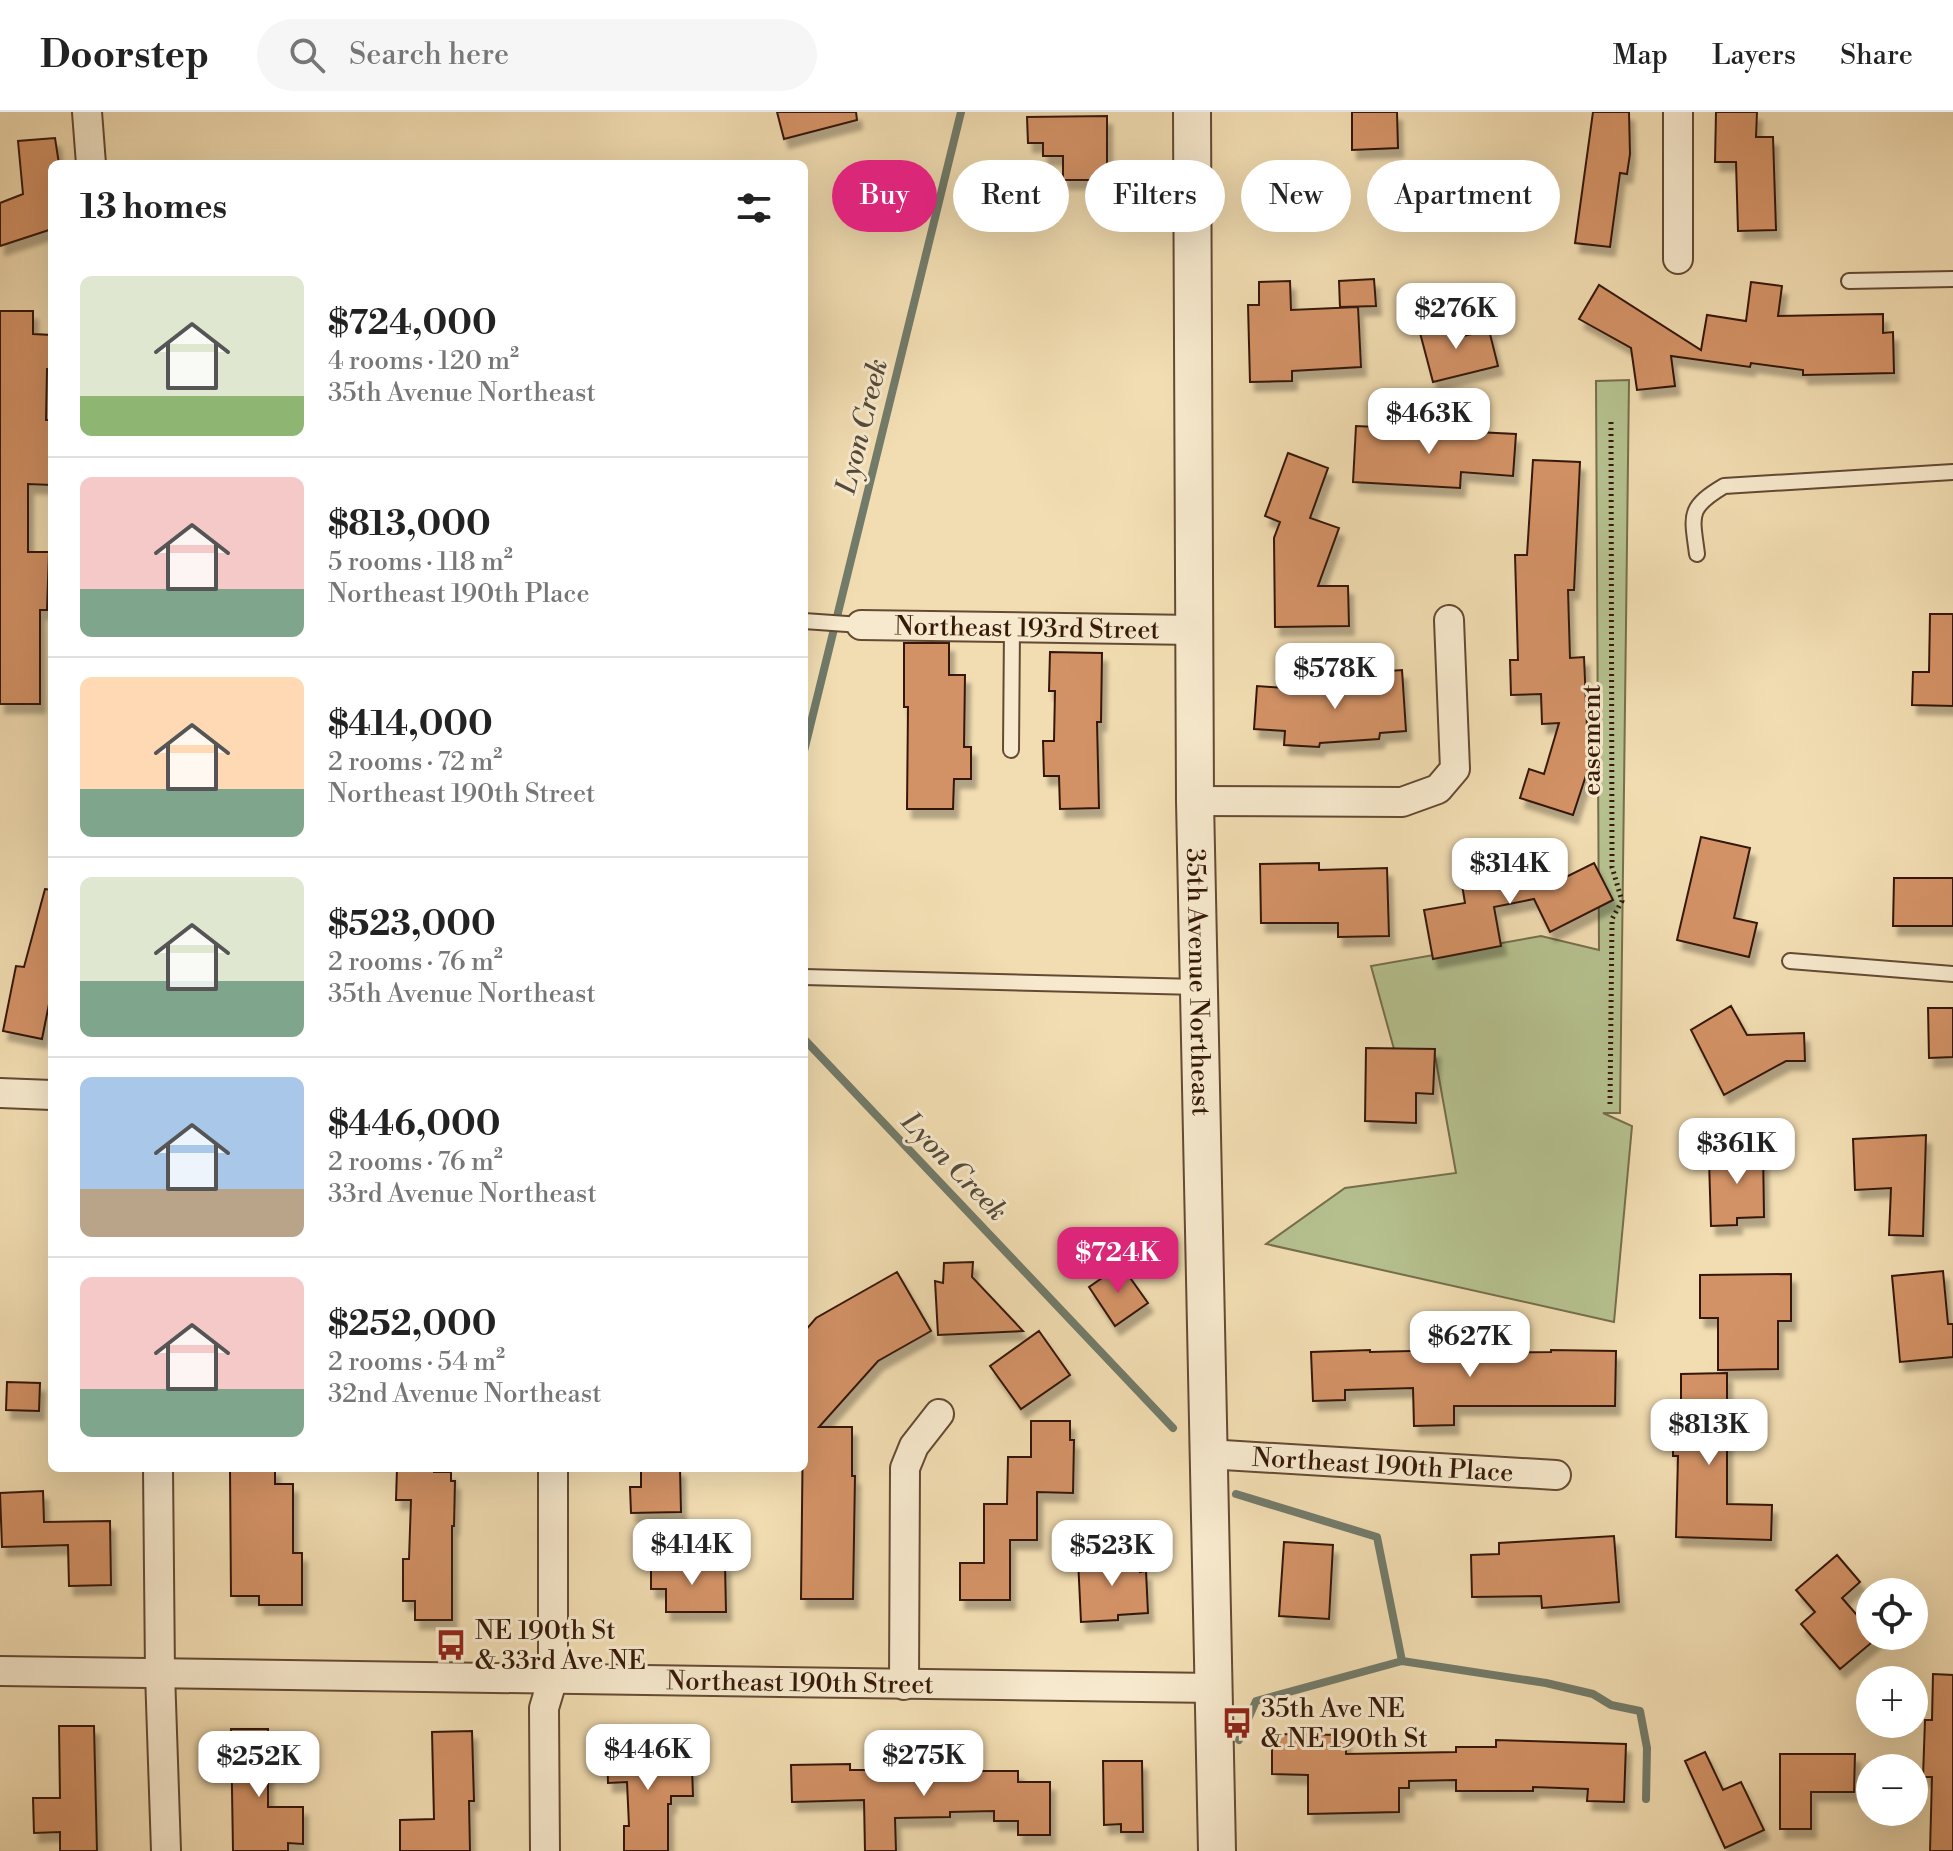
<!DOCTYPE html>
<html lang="en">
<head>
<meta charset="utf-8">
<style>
  :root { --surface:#fff; --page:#f6f6f6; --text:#222; --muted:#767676; --line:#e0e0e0; --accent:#db2777 }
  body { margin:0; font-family:"Libre Bodoni",serif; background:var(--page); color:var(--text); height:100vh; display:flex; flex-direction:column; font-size:30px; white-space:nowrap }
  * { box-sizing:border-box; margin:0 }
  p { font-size:26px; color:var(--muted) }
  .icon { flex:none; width:44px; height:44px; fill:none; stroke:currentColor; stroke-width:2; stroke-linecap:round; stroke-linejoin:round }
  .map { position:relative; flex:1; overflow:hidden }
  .drawer { position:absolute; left:48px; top:48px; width:760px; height:1312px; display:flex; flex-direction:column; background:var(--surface); border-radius:12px; box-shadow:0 8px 32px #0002 }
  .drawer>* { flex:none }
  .hud { position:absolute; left:832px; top:48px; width:760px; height:72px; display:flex; gap:16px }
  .buttons { position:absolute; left:1856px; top:1466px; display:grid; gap:16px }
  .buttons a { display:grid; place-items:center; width:72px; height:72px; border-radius:50%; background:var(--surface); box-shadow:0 8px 32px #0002; font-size:40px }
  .price { position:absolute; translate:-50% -68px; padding:0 18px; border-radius:16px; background:#fff; color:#222; font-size:26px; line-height:52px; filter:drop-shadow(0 2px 4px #0008) }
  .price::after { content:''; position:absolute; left:50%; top:48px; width:24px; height:18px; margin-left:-12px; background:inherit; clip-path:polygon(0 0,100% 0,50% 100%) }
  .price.on { background:var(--accent); color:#fff }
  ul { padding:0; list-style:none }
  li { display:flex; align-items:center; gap:24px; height:200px; padding:0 32px }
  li+li { border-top:2px solid var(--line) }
  li span { display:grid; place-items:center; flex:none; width:224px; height:160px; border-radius:12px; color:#555 }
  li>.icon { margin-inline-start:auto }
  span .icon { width:96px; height:96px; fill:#fffc; stroke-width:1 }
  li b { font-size:34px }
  h2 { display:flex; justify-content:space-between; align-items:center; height:96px; padding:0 32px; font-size:34px }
  .chip { padding:0 28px; border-radius:36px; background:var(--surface); box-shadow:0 8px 32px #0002; font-size:28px; line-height:72px }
  .chip.on { background:var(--accent); color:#fff }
  header { display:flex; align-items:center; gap:48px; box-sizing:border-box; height:112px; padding:0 40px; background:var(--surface); border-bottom:2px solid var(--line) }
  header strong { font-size:38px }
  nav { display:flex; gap:44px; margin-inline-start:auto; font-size:28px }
  .search { width:560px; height:72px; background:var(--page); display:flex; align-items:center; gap:20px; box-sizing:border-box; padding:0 28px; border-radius:44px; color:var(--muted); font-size:30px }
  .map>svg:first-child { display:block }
</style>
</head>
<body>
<header>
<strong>Doorstep</strong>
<div class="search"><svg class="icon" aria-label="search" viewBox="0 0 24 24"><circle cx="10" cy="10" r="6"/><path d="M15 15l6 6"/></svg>Search here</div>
<nav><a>Map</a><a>Layers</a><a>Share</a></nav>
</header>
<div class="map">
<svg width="1953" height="1739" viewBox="0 0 1953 1739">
  <defs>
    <filter id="shadow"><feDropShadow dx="5" dy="9" stdDeviation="2" flood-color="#0004"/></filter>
  </defs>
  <rect width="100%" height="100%" fill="#f2ddb2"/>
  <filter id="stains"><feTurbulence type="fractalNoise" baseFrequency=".0025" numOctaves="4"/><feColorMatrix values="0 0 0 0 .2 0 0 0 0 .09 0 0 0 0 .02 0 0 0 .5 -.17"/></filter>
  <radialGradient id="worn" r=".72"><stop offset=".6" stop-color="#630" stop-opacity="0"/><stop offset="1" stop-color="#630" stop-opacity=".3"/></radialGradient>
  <path fill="#b6c290" stroke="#766e4c" stroke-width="2" d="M1629 268 1620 1001H1603L1632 1014 1614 1210 1266 1132 1345 1076 1456 1061 1434 938 1394 937 1371 854 1541 824 1599 838 1596 269Z"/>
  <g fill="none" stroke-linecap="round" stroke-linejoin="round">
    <path stroke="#727b6a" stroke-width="8" d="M804 639 961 0
      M804 927 1173 1316
      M1236 1382 1377 1425 1402 1549 1256 1589 1239 1628
      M1402 1549 1546 1571 1593 1582 1611 1593 1640 1599 1647 1636 1646 1687"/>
  </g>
  <path fill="#d39266" stroke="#351909" stroke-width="2" filter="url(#shadow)" d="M777 0H856L857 8 784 27Z
    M1352 0H1397L1398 36 1352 38Z
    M1593 0H1629L1630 42 1627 62 1620 61 1610 135 1575 131Z
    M1716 0H1757L1756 25H1773L1776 118 1738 119 1736 50H1715Z
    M1107 4V68H1063V44H1043V31H1028L1027 5Z
    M55 26 59 52H52V117L0 134V91L23 82 18 29Z
    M1374 167 1376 194 1340 195 1339 169Z
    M1290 169 1291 198 1358 195 1361 255 1292 259V269L1250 270 1248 193H1259V170Z
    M1751 170 1782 174 1778 204 1883 202V221L1893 220 1894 261 1803 263V258L1751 251 1750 255 1671 244 1675 274 1637 278 1631 236 1579 207 1599 173 1701 238 1707 203 1746 209Z
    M0 199H33V222L52 223V257H47L46 308H52V373L28 372V440H49L47 498H40V592H0Z
    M1455 208 1459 225 1489 218 1498 254 1433 270 1419 217Z
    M1356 314 1516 322 1513 364 1461 360 1460 376 1353 370Z
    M1288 341 1328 356 1310 406 1339 416 1318 474H1348L1349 514 1275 515 1274 426 1280 410 1265 404Z
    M1533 348 1580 350 1574 478H1568L1570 546 1584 545 1588 637 1594 639 1573 703 1520 686 1529 657 1544 662 1559 611 1542 612 1541 582 1511 583 1510 548H1518L1515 443H1527Z
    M1930 502H1953V594L1912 593 1913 560H1929Z
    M904 531H949V563H965L964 635H971V667H954L953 697H907L908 595H904Z
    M1050 540 1102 541 1101 610H1097L1099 696 1060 697 1059 664H1044L1043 629H1054L1055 579H1049Z
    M1402 558 1406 619 1380 621 1379 627 1320 631 1319 635 1284 633 1285 619 1254 617 1257 574 1348 581 1347 562Z
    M1701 725 1750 736 1734 806 1757 811 1749 845 1677 828Z
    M1319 751V758L1387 756 1389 824 1338 825V811H1261L1260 752Z
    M1594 751 1613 788 1550 820 1534 787 1494 795 1501 834 1433 847 1424 798 1465 791 1460 760 1496 753 1501 776 1547 753 1556 770Z
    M1894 766H1953V814H1893Z
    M45 777 52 778V877L42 927 3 919 16 854 24 855Z
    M1731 894 1747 923 1804 921 1805 949H1786L1724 983 1691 918Z
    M1928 896H1953V945L1929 946Z
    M1366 936 1435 937 1433 982 1416 981V1011L1365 1009Z
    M1926 1023 1923 1124 1889 1123 1891 1076 1855 1078 1853 1027Z
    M1763 1036 1764 1105 1737 1106V1113L1711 1114 1709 1048H1724V1037Z
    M973 1150 972 1165 1023 1219 938 1223 935 1169 943 1171 944 1151Z
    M1121 1153 1148 1191 1115 1214 1089 1175Z
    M1943 1159 1948 1212H1953V1245L1900 1250 1892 1164Z
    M897 1160 931 1219 878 1249 819 1315H852V1364H855L853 1487H801L804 1220 816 1206Z
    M1791 1162V1209H1778V1257L1718 1258V1206H1700V1163Z
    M1039 1219 1070 1263 1021 1297 990 1254Z
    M1370 1238V1240L1452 1238V1241L1551 1240V1238L1616 1239 1615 1294H1454V1313L1414 1314 1413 1276 1345 1278V1288L1313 1289 1311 1240Z
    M1727 1261V1392L1772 1393 1771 1428 1676 1425 1678 1344H1673V1295H1681V1262Z
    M7 1270 40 1271 39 1299 6 1298Z
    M1031 1309H1070V1328H1074L1073 1381 1037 1380V1428H1010V1488H960V1451H984V1392H1007L1008 1345H1031Z
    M230 1356H275V1372H293V1441H302V1493H259V1484H231Z
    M397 1356H434V1360H451V1369H455L454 1414H452V1508H415V1489H403V1447H409L411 1388H396Z
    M641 1356H680L681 1400 631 1401 630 1375H641Z
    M43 1379 44 1410 110 1409 111 1473 69 1474 68 1433 2 1435 0 1381Z
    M1614 1424 1619 1490 1542 1496 1541 1484 1472 1485 1471 1443 1499 1442V1431Z
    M1284 1430 1333 1433 1329 1507 1279 1504Z
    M1837 1443 1860 1470 1842 1486 1870 1518V1524L1877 1526 1840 1557 1801 1512 1815 1500 1796 1478Z
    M1140 1445V1460L1146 1459 1148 1501 1118 1503V1508L1081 1510 1078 1447Z
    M725 1452 726 1500H666V1477H651V1454Z
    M1933 1562 1953 1563V1739H1930L1932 1665H1923L1925 1608H1932Z
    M59 1614H94L97 1739H60V1720L34 1721 33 1686H60Z
    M231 1617H268V1695H303V1732L288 1731V1739H233Z
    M472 1619 474 1689H469L470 1739H400V1708L434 1707 432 1620Z
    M1272 1622 1346 1623V1642L1456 1640V1635H1496V1628L1626 1632 1624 1690 1587 1689 1588 1677 1533 1675V1679H1456V1668L1409 1669V1676H1399V1700L1308 1702V1663L1272 1662Z
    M669 1633 670 1656 692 1655 693 1684H671V1692H668V1739H624V1714H629L627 1670 608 1671 607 1634Z
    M1705 1640 1723 1678 1741 1670 1764 1718 1725 1736 1685 1649Z
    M1780 1642H1855L1854 1680H1811V1717H1780Z
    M1103 1649H1142L1143 1720H1121V1712L1104 1713Z
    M850 1652V1658H900V1665H917V1667L973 1666V1659H1018V1670H1050V1723H1018V1709H994V1699L950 1700V1705L895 1706 896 1739H865L864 1688 792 1690 791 1653Z"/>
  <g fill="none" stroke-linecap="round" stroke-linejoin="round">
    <defs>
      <path id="service" d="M1849 169 1953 167
        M1697 442C1692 403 1687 396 1724 374L1953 360
        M804 509 861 513
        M1011 638 1012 516
        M1790 849 1953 862
        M804 865 1198 875"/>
      <g id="minor">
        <path d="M87 0 91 52"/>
        <path d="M1678 0V147"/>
        <path id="s1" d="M861 513 1194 518"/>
        <path d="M1195 689 1402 690 1438 677 1455 657 1449 508"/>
        <path d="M0 981 52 983"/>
        <path id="s2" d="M1207 1342 1556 1363"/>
        <path d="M158 1356 160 1561 166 1739"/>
        <path id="s3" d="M0 1559 1214 1576"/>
        <path d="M904 1573 905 1356 914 1334 939 1302"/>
        <path d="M545 1739 544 1596 553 1566V1356"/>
      </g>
      <g id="tertiary">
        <path id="s4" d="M1192 0 1195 689 1217 1739"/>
      </g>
    </defs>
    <use href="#service" stroke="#644a33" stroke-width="18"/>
    <use href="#minor" stroke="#644a33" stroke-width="32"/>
    <use href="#tertiary" stroke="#644a33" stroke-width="40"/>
    <path stroke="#351909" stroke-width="5" stroke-dasharray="2 4" stroke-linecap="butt" d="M1610 992 1612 807 1622 789 1612 755 1611 307"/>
    <use href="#service" stroke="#f7e9cd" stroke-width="14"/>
    <use href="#minor" stroke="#f7e9cd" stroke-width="28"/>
    <use href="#tertiary" stroke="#f7e9cd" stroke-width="36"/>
  </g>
  <defs>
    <symbol id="bus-bare" viewBox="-9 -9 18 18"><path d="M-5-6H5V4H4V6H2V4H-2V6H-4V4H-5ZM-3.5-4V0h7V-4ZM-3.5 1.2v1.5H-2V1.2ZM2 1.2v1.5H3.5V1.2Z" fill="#8f2418" stroke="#f7e9cd" stroke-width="2.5" paint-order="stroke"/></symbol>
  </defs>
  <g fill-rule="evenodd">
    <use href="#bus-bare" x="429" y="1511" width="44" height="44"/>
    <use href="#bus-bare" x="1215" y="1589" width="44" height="44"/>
  </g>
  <g text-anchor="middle" stroke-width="6" stroke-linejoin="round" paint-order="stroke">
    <g font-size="26" fill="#351909" stroke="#f7e9cd">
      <text dy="9" stroke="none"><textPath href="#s1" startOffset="166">Northeast 193rd Street</textPath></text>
      <text transform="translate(1591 628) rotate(-90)" y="9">easement</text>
      <text dy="9" stroke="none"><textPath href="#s4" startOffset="870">35th Avenue Northeast</textPath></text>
      <text dy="9" stroke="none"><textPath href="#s2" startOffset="176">Northeast 190th Place</textPath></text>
      <text dy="9" stroke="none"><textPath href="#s3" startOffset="800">Northeast 190th Street</textPath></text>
    </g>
    <g font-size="26" fill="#351909" stroke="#f7e9cd" text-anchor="start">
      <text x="475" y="1527">NE 190th St<tspan x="475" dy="30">&amp; 33rd Ave NE</tspan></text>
      <text x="1261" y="1605">35th Ave NE<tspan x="1261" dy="30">&amp; NE 190th St</tspan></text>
    </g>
    <g font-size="28" font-style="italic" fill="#544a39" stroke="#f7e9cd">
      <text transform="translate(861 314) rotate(-76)" y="10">Lyon Creek</text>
      <text transform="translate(955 1054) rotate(46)" y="10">Lyon Creek</text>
    </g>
  </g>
  <rect width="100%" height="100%" filter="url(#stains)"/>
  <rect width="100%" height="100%" fill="url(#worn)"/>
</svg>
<div class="buttons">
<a><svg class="icon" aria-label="locate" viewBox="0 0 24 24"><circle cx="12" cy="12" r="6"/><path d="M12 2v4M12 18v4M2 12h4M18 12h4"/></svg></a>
<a>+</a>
<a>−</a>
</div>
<b class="price" style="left:1456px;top:239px">$276K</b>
<b class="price" style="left:1429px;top:344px">$463K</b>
<b class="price" style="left:1335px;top:599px">$578K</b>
<b class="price" style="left:1510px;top:794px">$314K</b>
<b class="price" style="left:1737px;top:1074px">$361K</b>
<b class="price on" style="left:1118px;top:1183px">$724K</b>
<b class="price" style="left:1470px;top:1267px">$627K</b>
<b class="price" style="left:1709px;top:1355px">$813K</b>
<b class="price" style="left:692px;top:1475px">$414K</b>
<b class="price" style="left:1112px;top:1476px">$523K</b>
<b class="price" style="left:648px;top:1680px">$446K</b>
<b class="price" style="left:924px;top:1686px">$275K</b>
<b class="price" style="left:259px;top:1687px">$252K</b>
<div class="hud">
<a class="chip on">Buy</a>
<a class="chip">Rent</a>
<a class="chip">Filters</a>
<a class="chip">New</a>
<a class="chip">Apartment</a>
</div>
<section class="drawer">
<h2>13 homes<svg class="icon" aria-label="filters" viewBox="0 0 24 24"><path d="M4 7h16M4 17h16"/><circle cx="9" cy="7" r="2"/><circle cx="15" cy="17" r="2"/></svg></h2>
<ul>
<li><span style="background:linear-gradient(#dfe7d0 75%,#8fb573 0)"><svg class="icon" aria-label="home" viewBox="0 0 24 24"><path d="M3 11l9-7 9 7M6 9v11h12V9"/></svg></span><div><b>$724,000</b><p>4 rooms · 120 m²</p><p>35th Avenue Northeast</p></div></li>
<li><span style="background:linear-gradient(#f6c9c9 70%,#7fa58c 0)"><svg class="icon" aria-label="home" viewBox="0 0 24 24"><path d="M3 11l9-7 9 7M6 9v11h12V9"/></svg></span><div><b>$813,000</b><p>5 rooms · 118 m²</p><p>Northeast 190th Place</p></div></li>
<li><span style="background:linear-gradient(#ffd9b3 70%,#7fa58c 0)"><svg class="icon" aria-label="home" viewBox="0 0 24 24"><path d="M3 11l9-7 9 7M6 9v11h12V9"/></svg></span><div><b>$414,000</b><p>2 rooms · 72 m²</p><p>Northeast 190th Street</p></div></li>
<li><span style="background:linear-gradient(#dfe7d0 65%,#7fa58c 0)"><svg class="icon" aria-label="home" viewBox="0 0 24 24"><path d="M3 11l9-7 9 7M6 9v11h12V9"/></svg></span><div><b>$523,000</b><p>2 rooms · 76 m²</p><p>35th Avenue Northeast</p></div></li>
<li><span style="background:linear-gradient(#a9c7e8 70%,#b9a48a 0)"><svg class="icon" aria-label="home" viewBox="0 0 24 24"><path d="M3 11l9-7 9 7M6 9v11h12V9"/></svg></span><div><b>$446,000</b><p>2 rooms · 76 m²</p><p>33rd Avenue Northeast</p></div></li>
<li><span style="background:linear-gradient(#f6c9c9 70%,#7fa58c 0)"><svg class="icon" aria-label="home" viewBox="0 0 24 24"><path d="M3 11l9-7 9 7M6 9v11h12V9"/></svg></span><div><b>$252,000</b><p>2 rooms · 54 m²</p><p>32nd Avenue Northeast</p></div></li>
</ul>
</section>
</div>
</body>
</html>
